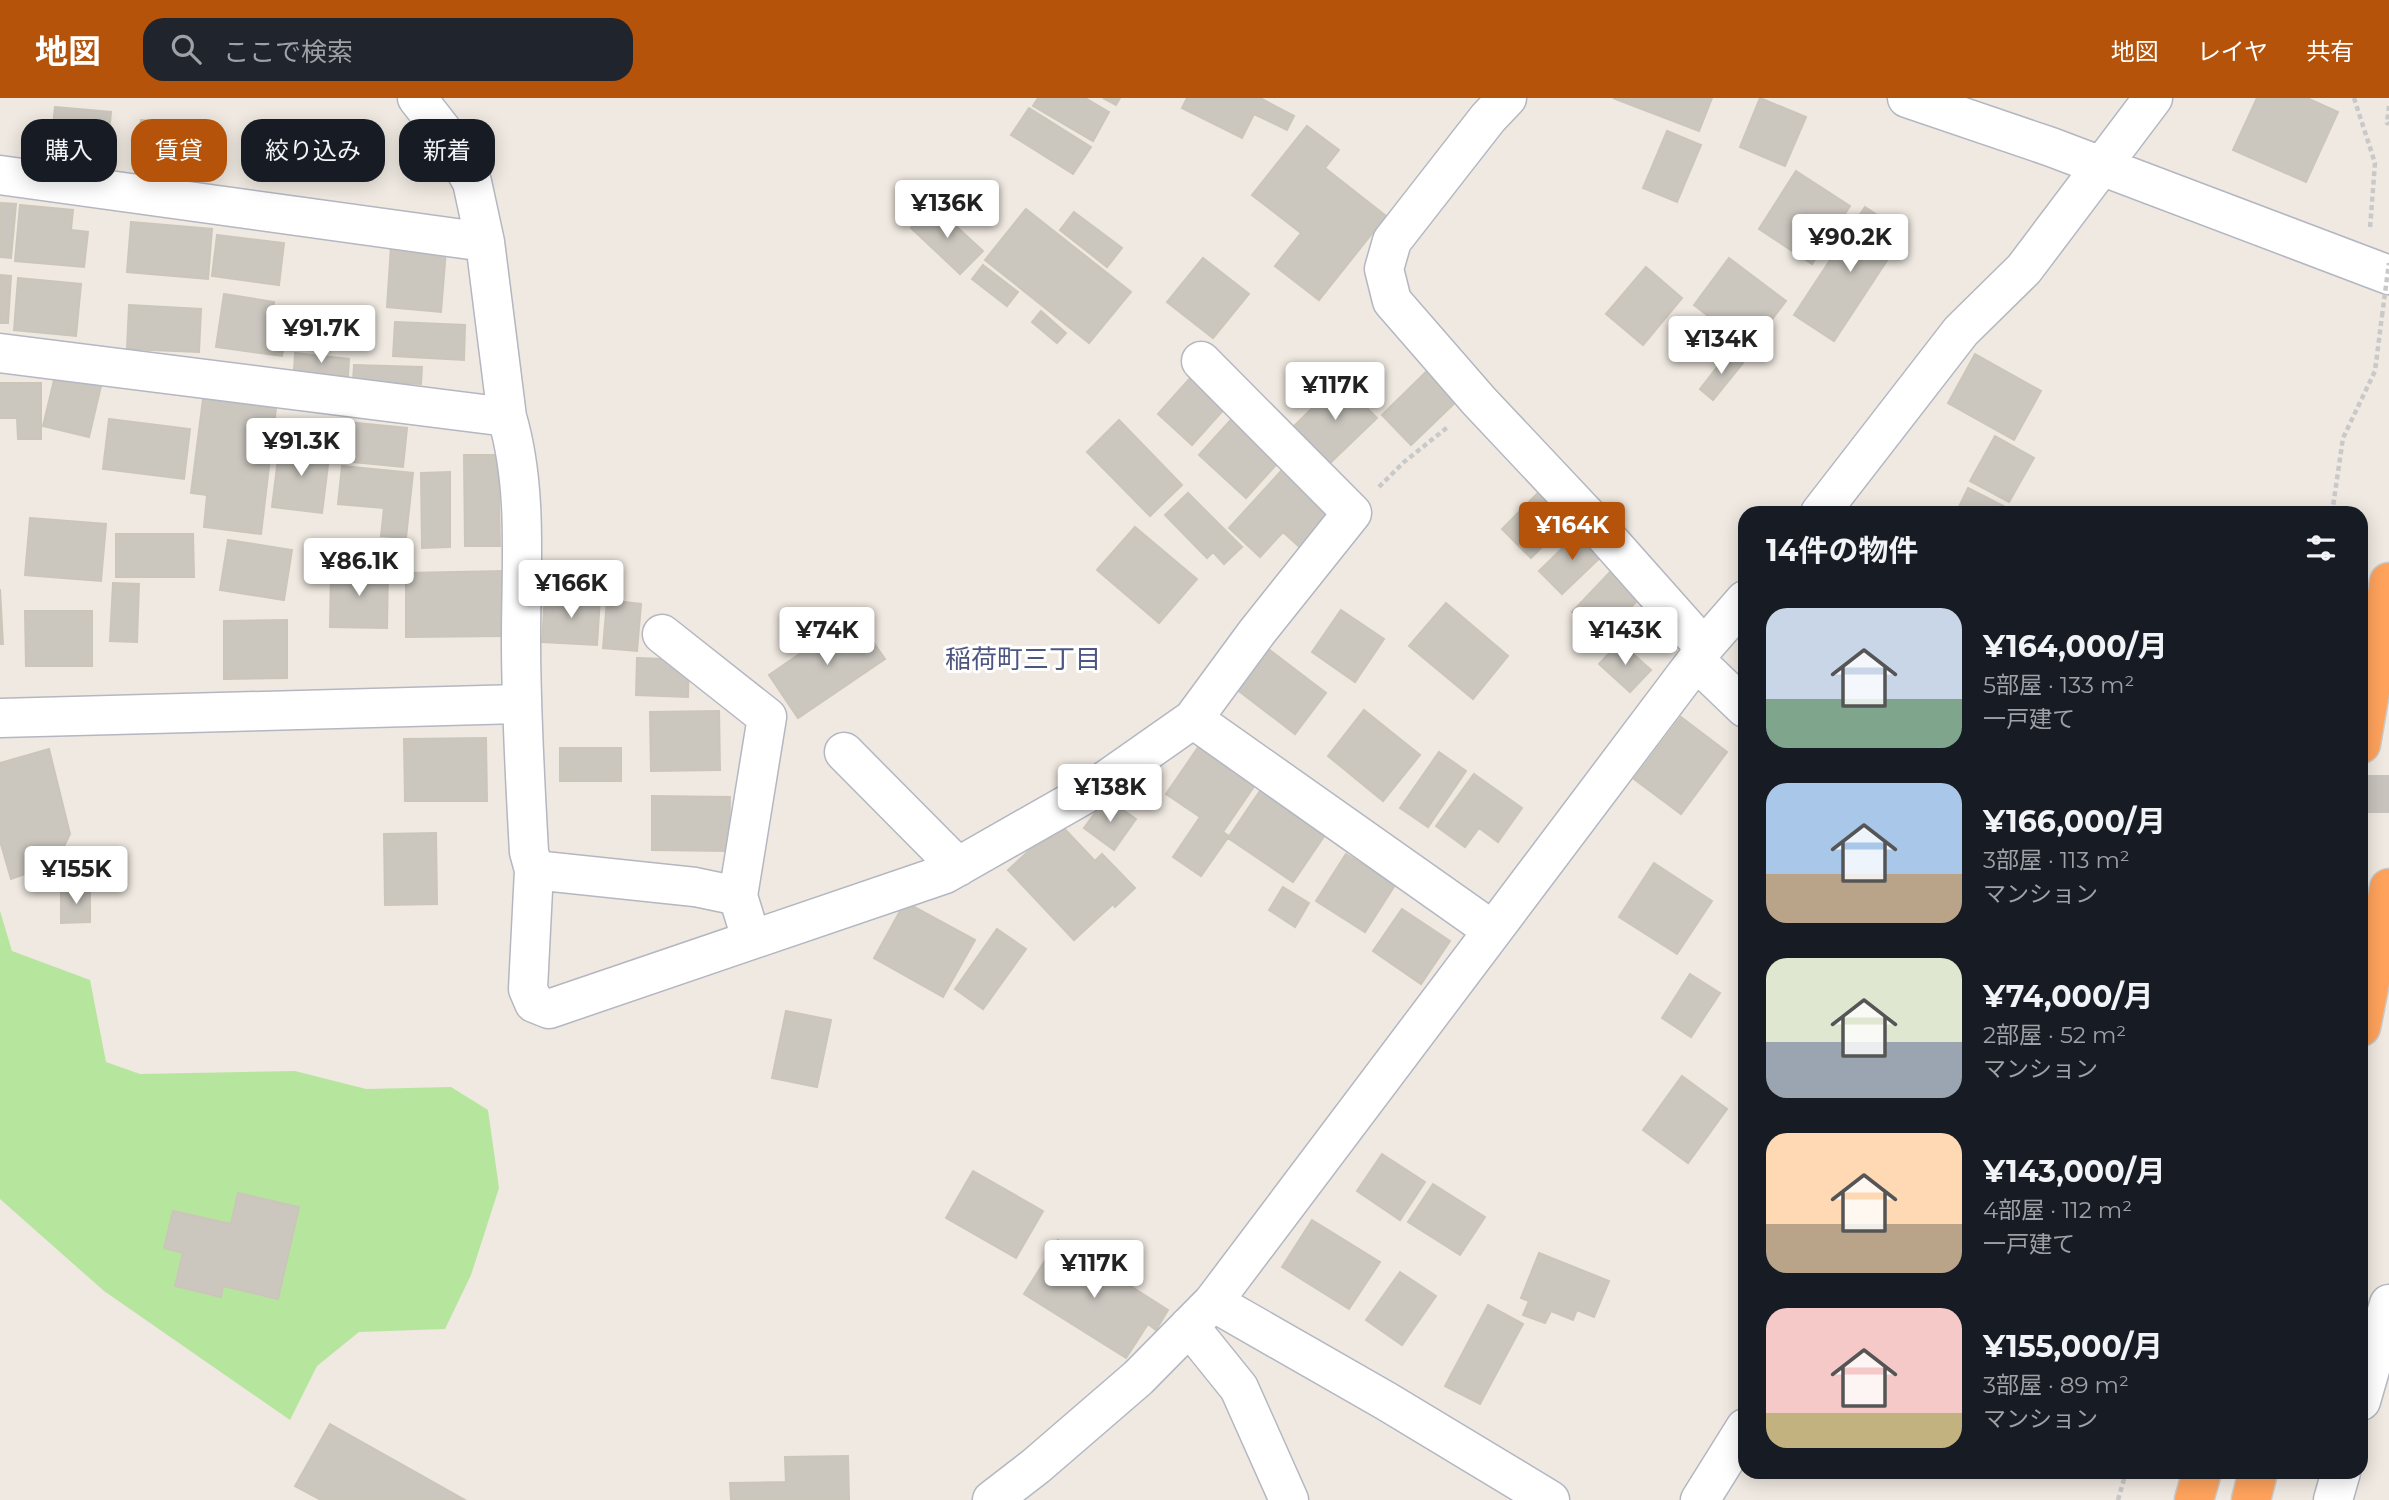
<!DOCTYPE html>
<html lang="ja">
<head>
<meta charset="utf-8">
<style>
  :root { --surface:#171b24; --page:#20242c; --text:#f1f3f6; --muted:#9ea1a6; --accent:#b45309 }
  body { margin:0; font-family:Montserrat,"Noto Sans JP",sans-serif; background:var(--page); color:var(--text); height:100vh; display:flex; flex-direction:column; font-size:26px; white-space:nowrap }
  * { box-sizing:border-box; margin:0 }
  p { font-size:23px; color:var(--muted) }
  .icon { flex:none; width:38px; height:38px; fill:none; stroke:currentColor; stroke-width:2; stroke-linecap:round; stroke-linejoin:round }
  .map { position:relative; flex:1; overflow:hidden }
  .sheet { position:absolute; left:1738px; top:408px; width:630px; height:973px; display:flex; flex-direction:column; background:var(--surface); border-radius:21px; box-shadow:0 4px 18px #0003 }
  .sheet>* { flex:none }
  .guide { position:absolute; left:21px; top:21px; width:665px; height:63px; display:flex; gap:14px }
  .price { position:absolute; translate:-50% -60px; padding:0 16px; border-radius:7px; background:#fff; color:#222; font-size:23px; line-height:46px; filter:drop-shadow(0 2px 4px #0008) }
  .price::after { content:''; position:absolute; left:50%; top:42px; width:21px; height:16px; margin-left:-10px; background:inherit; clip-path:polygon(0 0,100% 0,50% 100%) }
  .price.on { background:var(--accent); color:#fff }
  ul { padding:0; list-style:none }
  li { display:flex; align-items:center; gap:21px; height:175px; padding:0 28px }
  li span { display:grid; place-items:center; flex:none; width:196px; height:140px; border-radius:21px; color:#555 }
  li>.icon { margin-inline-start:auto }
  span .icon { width:84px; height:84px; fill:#fffc; stroke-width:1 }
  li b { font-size:30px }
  h2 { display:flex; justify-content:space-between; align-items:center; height:84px; padding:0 28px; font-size:30px }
  .tag { padding:0 24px; border-radius:21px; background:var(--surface); box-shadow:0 4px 18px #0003; font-size:24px; line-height:63px }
  .tag.on { background:var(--accent); color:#fff }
  header { display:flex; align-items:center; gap:42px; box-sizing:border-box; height:98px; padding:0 35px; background:var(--accent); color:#fff }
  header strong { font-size:33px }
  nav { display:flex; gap:38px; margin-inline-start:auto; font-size:24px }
  .search { width:490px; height:63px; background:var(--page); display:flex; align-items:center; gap:18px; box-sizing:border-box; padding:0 24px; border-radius:21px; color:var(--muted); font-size:26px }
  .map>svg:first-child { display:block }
</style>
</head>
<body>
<header>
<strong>地図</strong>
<div class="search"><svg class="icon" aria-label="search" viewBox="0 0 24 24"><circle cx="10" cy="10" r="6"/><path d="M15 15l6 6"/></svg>ここで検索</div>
<nav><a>地図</a><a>レイヤ</a><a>共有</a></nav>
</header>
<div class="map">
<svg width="2389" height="1402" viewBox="0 0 2389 1402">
  <rect width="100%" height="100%" fill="#efe9e1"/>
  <path fill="#b6e59e" d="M0 813 12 853 90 882 106 964 140 976 295 973 366 991 451 989 488 1012 499 1090 471 1177 445 1231 359 1234 317 1268 290 1322 104 1193 0 1101Z"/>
  <path fill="#cbc7bf" stroke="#cbc5ba" stroke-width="2" d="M1038 0H1085L1109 14 1093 43 1033 8Z
    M1103 0H1120L1116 7Z
    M1187 0H1260L1294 18 1287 32 1254 16 1242 40 1182 10Z
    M1613 0H1712L1699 33Z
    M1760 0 1806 19 1785 68 1740 49Z
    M2257 0H2307L2338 14 2306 84 2233 52Z
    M55 9 111 14 107 54 51 48Z
    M1029 10 1091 49 1073 76 1011 37Z
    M141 22 182 26 176 81 135 78Z
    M1307 28 1339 52 1325 70 1386 118 1319 202 1275 168 1301 135 1252 97Z
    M1667 33 1701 47 1677 104 1643 90Z
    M1796 73 1850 108 1812 166 1759 131Z
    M0 105 16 106 11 160 0 159Z
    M20 107 73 112 71 132 88 134 84 169 15 163Z
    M933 107 983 153 960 176 911 130Z
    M1865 109 1905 135 1834 243 1794 217Z
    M1026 111 1131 194 1089 245 985 162Z
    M1074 114 1122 150 1107 169 1060 132Z
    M131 124 212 131 208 181 127 174Z
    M217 137 284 145 279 187 212 178Z
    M391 148 446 152 441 214 387 209Z
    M1203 160 1249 196 1213 240 1167 204Z
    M1729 160 1786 203 1750 250 1694 207Z
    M983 167 1018 194 1007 208 972 181Z
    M1646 169 1682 200 1643 247 1606 216Z
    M0 177 11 178 8 225H0Z
    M18 180 81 186 76 238 14 232Z
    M224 196 274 204 271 223 288 225 282 258 216 249Z
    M129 207 201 211 199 254 127 251Z
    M1041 213 1066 235 1057 245 1032 224Z
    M395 224 465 227 464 262 393 258Z
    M1729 254 1743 265 1713 302 1700 291Z
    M295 255 349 261 348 278 294 273Z
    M1975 256 2041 293 2014 342 1948 305Z
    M354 267 422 269 421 286 353 283Z
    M1431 269 1460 300 1411 347 1382 317Z
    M55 278 101 288 89 339 43 328Z
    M1192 278 1226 309 1192 347 1158 316Z
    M1340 283 1377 320 1329 366 1293 329Z
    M0 285H41V341H18L17 320H0Z
    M203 301 276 310 261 436 204 429 207 397 191 395Z
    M1237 315 1284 358 1246 400 1199 357Z
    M109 321 190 331 184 381 103 371Z
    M1119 322 1182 387 1150 418 1087 354Z
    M347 324 407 330 403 369 343 363Z
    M1995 338 2034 360 2009 404 1970 383Z
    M280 345 330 351 322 415 272 409Z
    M464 357H498L500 448H465Z
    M342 368 413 375 406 440 381 438 384 410 338 406Z
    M1282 372 1334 420 1304 453 1283 434 1260 459 1229 430Z
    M450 374V449L422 450 421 375Z
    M1968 390 2007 410 2004 415H1956Z
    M1541 392 1570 420 1531 460 1502 431Z
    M1188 395 1242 449 1224 466 1213 454 1207 460 1165 417Z
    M30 420 106 426 101 483 25 477Z
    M1135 429 1197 481 1159 525 1097 472Z
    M1582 431 1605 455 1562 496 1539 473Z
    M116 436H193L194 479H116Z
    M228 442 292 452 284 502 220 492Z
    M1614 470 1643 497 1599 541 1572 514Z
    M331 471H388L387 530 330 529Z
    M503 473 504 538 406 539V475Z
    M113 485 139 486 137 544 110 543Z
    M0 491 3 546H0Z
    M545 496 600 500 597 547 542 544Z
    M607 502 641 506 637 553 603 550Z
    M1446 505 1508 558 1473 601 1409 548Z
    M1341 512 1384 541 1355 584 1312 554Z
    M25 513H92V568H26Z
    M855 518 885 561 798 620 769 577Z
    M287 522V580L224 581V523Z
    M1620 544 1651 572 1630 594 1599 566Z
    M1267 550 1326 595 1295 636 1235 590Z
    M637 560 689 562 688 599 636 597Z
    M1364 612 1420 657 1383 703 1328 658Z
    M719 613 720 672 651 673 650 614Z
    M1681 619 1727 654 1681 716 1634 681Z
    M486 640 487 703H405L404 641Z
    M1199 648 1255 687 1223 734 1229 738 1201 778 1173 759 1200 719 1166 696Z
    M560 650H621V683H560Z
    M49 651 70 736 56 765 11 781 0 743V665Z
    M1439 654 1466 673 1428 729 1400 710Z
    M1474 676 1522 710 1498 744 1479 730 1465 749 1436 728Z
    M1262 690 1327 734 1293 784 1228 740Z
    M652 698 730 699 729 753 652 752Z
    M1106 700 1136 721 1114 752 1084 730Z
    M1059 725 1095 763 1102 756 1135 790 1115 809 1113 806 1074 842 1008 772Z
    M436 735 437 806 385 807 384 736Z
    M1346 756 1395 787 1365 834 1316 803Z
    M1654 765 1712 803 1677 856 1619 819Z
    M1283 789 1309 805 1295 829 1269 812Z
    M90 791V824L61 825V792Z
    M905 804 975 842 943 899 874 860Z
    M1402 811 1450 843 1421 886 1373 853Z
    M997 831 1026 851 983 911 955 891Z
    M1690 876 1720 895 1691 939 1662 920Z
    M786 913 831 922 817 989 772 980Z
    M1682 978 1727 1011 1688 1065 1643 1032Z
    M1382 1056 1425 1084 1400 1122 1357 1093Z
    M973 1073 1043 1113 1016 1160 946 1120Z
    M1433 1086 1485 1119 1460 1157 1408 1124Z
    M238 1095 299 1109 278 1201 223 1188 221 1199 175 1188 183 1155 164 1150 173 1113 231 1126Z
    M1312 1122 1380 1164 1349 1211 1282 1169Z
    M1058 1142 1168 1212 1156 1232 1148 1226 1126 1260 1024 1196Z
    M1539 1155 1609 1183 1594 1219 1577 1212 1573 1222 1551 1213 1545 1225 1523 1217 1529 1203 1521 1200Z
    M1400 1174 1436 1198 1402 1247 1366 1222Z
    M1488 1207 1523 1226 1480 1306 1445 1288Z
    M330 1326 465 1402H321L295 1388Z
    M848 1358 849 1402H731L730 1385 786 1384 785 1359Z"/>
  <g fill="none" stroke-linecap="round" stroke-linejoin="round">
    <path stroke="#c8c4bd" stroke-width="38" stroke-dasharray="38 19" stroke-linecap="butt" d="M2361 696H2389"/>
    <defs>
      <path id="minor" d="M417 0 442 32 472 84 485 144 507 319C528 390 521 468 521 541 521 613 525 683 529 754L534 772 528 891 534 905 549 911 945 776 1089 694 1193 621 1492 832
        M1507 0 1488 20 1392 143 1384 171 1392 203 1479 303 1592 423 1704 549
        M1907 0 2051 49 2389 177
        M0 77 485 144
        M0 255 507 319
        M1820 415 1961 233 2024 171 2153 0
        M662 536 767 619 738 798 746 824 754 841
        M1696 563 1745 610
        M0 620 521 606
        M1193 621 1257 534 1352 415 1201 263
        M844 654 958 769
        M534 772 695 789 738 798
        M1213 1204 1386 1303 1550 1402
        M1189 1228 1239 1290 1289 1402
        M2361 1303 2389 1206
        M992 1402 1036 1368 1138 1280 1213 1204 1696 563 1704 549 1745 502
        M1700 1402 1745 1330
        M2333 1402 2341 1374"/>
      <path id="highway" d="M2361 646 2389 484
        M2361 929 2389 790
        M2194 1402 2202 1374
        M2251 1402 2258 1374"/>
    </defs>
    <use href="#minor" stroke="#b4b7c1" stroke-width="41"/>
    <use href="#highway" stroke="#c9c9c9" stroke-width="41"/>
    <path stroke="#c9c9c9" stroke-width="4.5" stroke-dasharray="5 3.5" stroke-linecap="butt" d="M2354 0 2375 65 2370 130
      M2389 8 2387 25 2389 26
      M1379 389 1404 364 1449 328
      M2332 415 2343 340 2375 273 2382 218
      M2118 1402 2126 1374"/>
    <use href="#minor" stroke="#fff" stroke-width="38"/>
    <use href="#highway" stroke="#ffa35c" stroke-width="38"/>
    <path stroke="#c9c9c9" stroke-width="4.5" stroke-dasharray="5 3.5" stroke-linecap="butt" d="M2382 218 2389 165"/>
  </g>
  <g text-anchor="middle" stroke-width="6" stroke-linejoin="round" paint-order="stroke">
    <g font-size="26" fill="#4d5680" stroke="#fff">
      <text x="1023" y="570">稲荷町三丁目</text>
    </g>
  </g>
</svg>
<b class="price" style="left:947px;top:142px">¥136K</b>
<b class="price" style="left:1850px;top:176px">¥90.2K</b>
<b class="price" style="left:321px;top:267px">¥91.7K</b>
<b class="price" style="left:1721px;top:278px">¥134K</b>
<b class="price" style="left:1335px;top:324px">¥117K</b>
<b class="price" style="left:301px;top:380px">¥91.3K</b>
<b class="price on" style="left:1572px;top:464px">¥164K</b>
<b class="price" style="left:359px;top:500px">¥86.1K</b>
<b class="price" style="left:571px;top:522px">¥166K</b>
<b class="price" style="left:827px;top:569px">¥74K</b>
<b class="price" style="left:1625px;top:569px">¥143K</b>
<b class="price" style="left:1110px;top:726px">¥138K</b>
<b class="price" style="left:76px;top:808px">¥155K</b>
<b class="price" style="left:1094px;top:1202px">¥117K</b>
<div class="guide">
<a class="tag">購入</a>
<a class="tag on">賃貸</a>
<a class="tag">絞り込み</a>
<a class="tag">新着</a>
</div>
<section class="sheet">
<h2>14件の物件<svg class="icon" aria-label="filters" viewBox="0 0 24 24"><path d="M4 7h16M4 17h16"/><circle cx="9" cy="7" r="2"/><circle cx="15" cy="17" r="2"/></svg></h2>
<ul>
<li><span style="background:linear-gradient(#c9d6e8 65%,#7fa58c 0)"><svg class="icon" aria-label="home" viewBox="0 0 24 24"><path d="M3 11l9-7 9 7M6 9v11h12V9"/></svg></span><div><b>¥164,000/月</b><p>5部屋 · 133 m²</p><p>一戸建て</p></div></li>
<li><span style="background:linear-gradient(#a9c7e8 65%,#b9a48a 0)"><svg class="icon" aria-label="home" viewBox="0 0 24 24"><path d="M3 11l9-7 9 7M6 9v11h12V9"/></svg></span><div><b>¥166,000/月</b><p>3部屋 · 113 m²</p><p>マンション</p></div></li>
<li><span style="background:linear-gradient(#dfe7d0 60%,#9aa5b1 0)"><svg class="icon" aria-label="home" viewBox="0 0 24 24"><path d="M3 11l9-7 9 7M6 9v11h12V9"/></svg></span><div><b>¥74,000/月</b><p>2部屋 · 52 m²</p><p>マンション</p></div></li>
<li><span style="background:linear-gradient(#ffd9b3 65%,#b9a48a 0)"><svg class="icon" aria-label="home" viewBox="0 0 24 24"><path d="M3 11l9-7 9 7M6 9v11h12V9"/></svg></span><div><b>¥143,000/月</b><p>4部屋 · 112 m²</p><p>一戸建て</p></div></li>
<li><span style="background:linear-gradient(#f6c9c9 75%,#c2b280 0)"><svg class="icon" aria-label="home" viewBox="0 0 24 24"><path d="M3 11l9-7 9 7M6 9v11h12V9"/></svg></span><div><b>¥155,000/月</b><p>3部屋 · 89 m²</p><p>マンション</p></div></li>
</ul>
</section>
</div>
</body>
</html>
